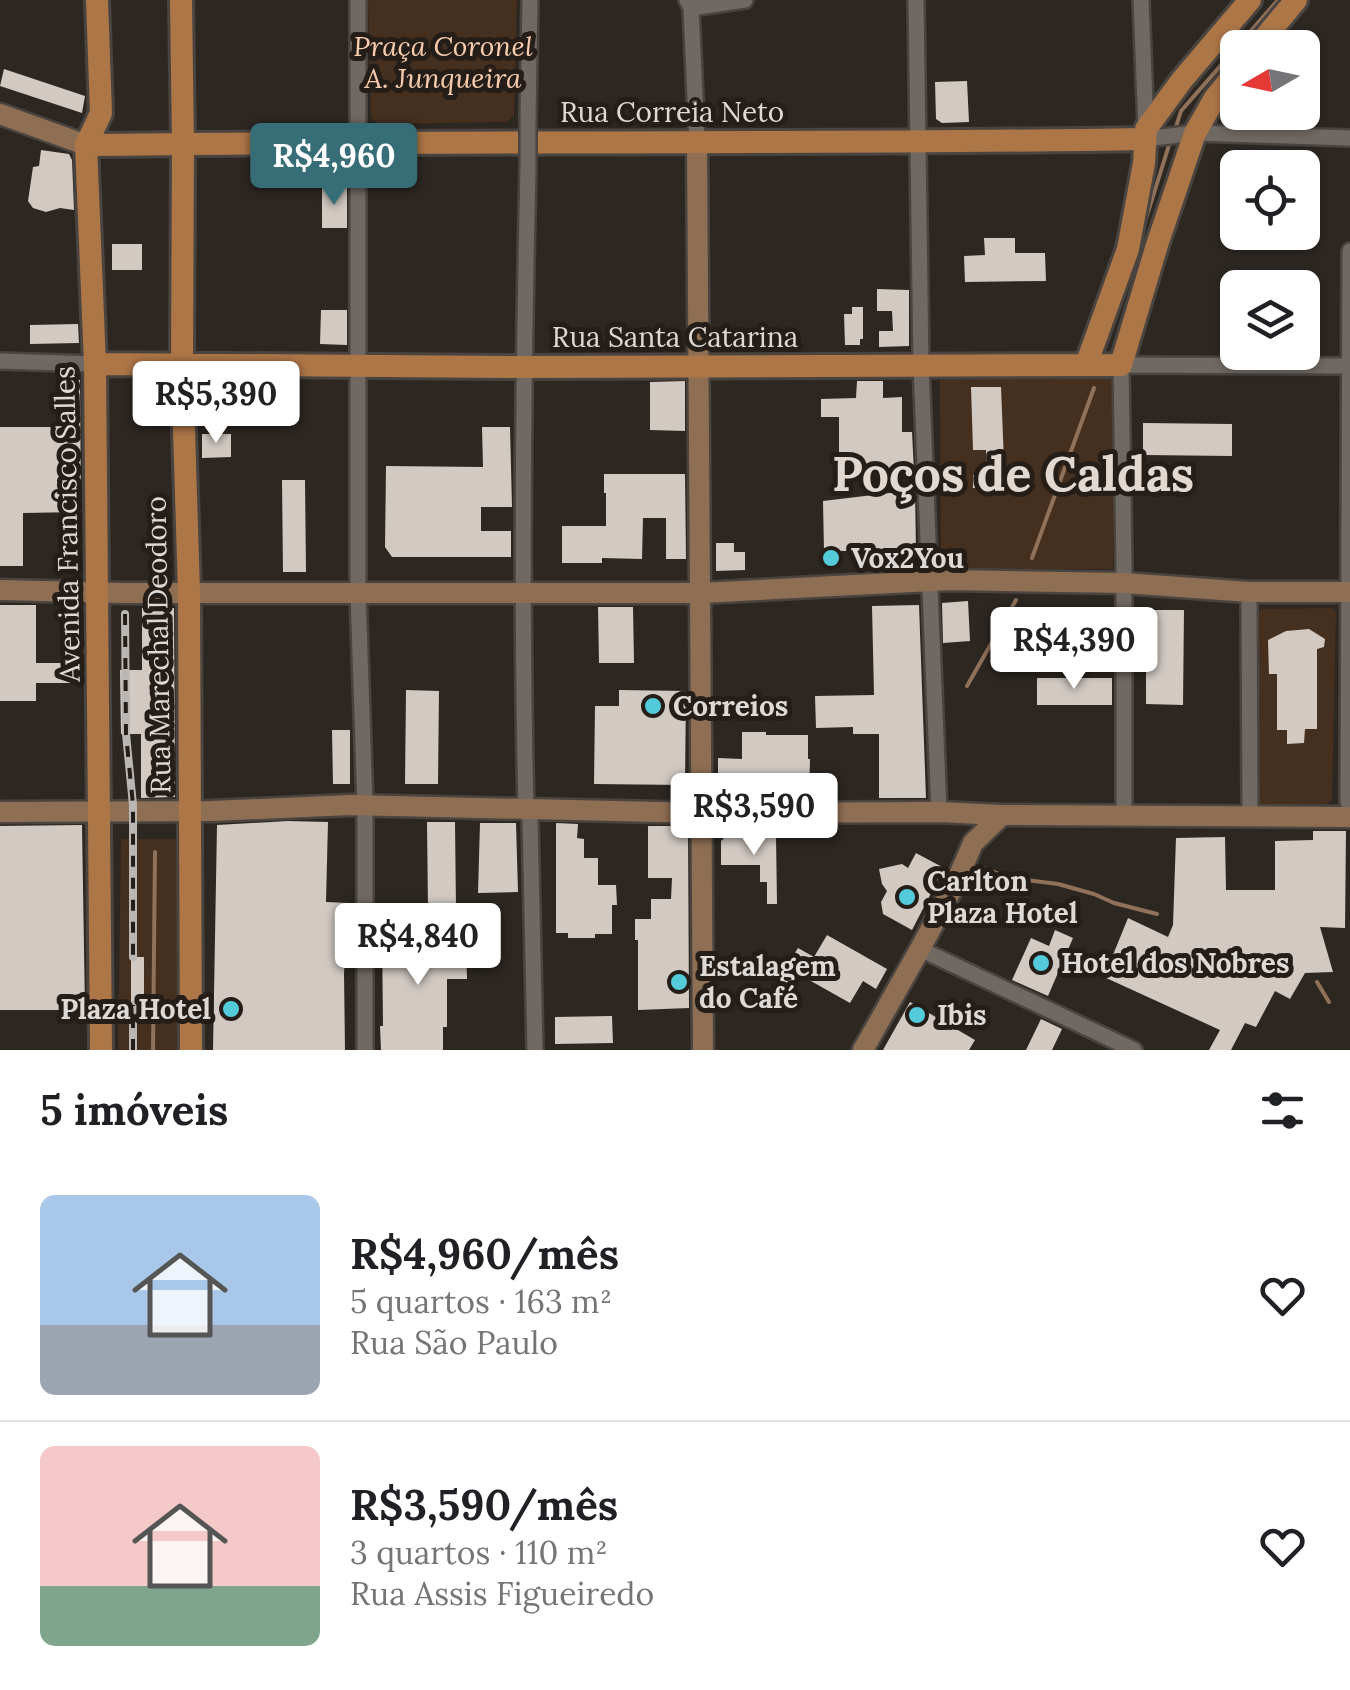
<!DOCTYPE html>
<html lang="pt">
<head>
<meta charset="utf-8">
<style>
  :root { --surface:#fff; --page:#f6f6f6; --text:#202124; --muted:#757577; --line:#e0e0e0; --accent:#376d76 }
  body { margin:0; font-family:Lora,serif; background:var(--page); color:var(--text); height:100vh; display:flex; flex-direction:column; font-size:38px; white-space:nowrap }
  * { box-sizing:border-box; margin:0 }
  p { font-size:32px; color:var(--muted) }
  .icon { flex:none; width:55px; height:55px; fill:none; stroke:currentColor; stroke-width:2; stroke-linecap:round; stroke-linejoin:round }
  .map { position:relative; height:1050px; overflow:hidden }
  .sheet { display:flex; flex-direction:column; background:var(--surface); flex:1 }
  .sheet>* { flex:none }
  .needle { width:65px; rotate:261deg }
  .buttons { position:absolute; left:1220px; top:30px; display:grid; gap:20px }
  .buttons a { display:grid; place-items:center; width:100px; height:100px; border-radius:15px; background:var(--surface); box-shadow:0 2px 8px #0004; font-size:50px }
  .price { position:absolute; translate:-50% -85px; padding:0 22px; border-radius:10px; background:#fff; color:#222; font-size:32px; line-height:65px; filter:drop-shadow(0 2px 5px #0008) }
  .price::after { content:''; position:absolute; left:50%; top:60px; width:30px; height:22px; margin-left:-15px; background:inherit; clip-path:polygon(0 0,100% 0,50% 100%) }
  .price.selected { background:var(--accent); color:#fff }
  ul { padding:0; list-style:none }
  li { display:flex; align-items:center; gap:30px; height:250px; padding:0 40px }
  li+li { border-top:2px solid var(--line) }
  li span { display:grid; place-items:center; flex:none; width:280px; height:200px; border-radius:15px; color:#555 }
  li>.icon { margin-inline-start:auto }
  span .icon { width:120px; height:120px; fill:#fffc; stroke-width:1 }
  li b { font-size:42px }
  h2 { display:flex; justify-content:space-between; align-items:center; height:120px; padding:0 40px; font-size:42px }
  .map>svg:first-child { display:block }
</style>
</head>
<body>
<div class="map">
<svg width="1350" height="1050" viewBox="0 0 1350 1050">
  <rect width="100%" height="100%" fill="#2d2722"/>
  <path fill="#452f1f" d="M368 0H517L514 115 507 122 378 124 371 118Z
    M1113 375 1115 385 1113 569 941 570 940 380Z
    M1332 608 1336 612 1332 800 1326 805H1262L1257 802V616L1261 609Z
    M121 839H178L180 1050H118Z"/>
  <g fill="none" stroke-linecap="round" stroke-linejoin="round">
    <path stroke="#90715a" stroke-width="4" d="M1174 133 1181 111 1278 0
      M1143 228 1170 142
      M1108 339 1113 323
      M1032 558 1094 388
      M967 686 1016 600
      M981 867 1010 878 1058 884 1094 894 1114 903 1157 914
      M1317 982 1329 1002
      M153 1050 155 852"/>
  </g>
  <path fill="#d2c9c3" d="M4 69 85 96 82 113 0 86Z
    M967 81 969 122 942 123 936 119 935 82Z
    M41 150 69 154 72 160 74 210 60 208 46 212 33 208 28 201 33 167 39 166Z
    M322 188H347V228H322Z
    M984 238H1015V253H1045L1046 281 965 282 964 256 985 255Z
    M112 244H142V270H112Z
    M877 289 909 290V346L879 347V331H893L892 311H877Z
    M852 307H863V339H860V345H845L844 314H852Z
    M321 310H347V345L320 344Z
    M78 324 79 343 30 344V325Z
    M64 380H80L81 512 23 513V566H0V427H64Z
    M685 381V431L650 430V382Z
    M857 381H883V398L902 397V432H912L914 472 839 473V417H821V399L856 398Z
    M971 387H1001L1005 487 973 488V475H987L986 450H973Z
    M1143 423 1232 424V456L1143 455Z
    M482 427H510L512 507H481V531H511V557H392L385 547 386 466 483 467Z
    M202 434H231V457L202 458Z
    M604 474H685L686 559H666V518H643L642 559 602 558V563H562V526H606V493H604Z
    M282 480H305L306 572H283Z
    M915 490 916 551H824L823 501Z
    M716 543H734V552H745V570L716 571Z
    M968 601 970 641 943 643 942 603Z
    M0 605H36V663H83V683H36V701H0Z
    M919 605 926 798H879V734H853V727L816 728 815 696 874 695 872 606Z
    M598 607H633L634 663H599Z
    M142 608H174L175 797 141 798V734H121L120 670H142Z
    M1146 610H1184L1183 705 1146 704Z
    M1309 629 1325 639 1324 647 1317 649V729H1305L1304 743 1287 744V730H1277V674H1269L1268 640 1286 631Z
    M1037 678H1112V705H1037Z
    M406 690 439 691 438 784H405Z
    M619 690 686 691 685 785 594 784 595 706H619Z
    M332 730H350V784H333Z
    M742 732H766V735H808V759H810L809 797 725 799 718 792V758L742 759Z
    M288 821 328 822 326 902 348 903 344 974 345 1050H213L217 825Z
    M427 822H455L456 909H428Z
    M480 823H516L518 892 478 893Z
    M556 823 578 824 577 838 584 839V858H598V885H616L617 905H612V934H595V938H568V933H556Z
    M82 825 85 1010H0V826Z
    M648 826H688L689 1008 638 1010V940H635V919H651V899H671L672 878H648Z
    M1313 831H1346L1345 928 1320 927 1333 972 1305 973 1290 999 1275 991 1256 1027 1245 1023 1231 1050H1209L1220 1030 1104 977 1128 918 1168 937 1173 925 1176 838 1225 837 1226 890H1275V841L1313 840Z
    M726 836H776L777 904H767V882H760V865H721V841Z
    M916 853 944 868 912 930 883 914 881 902 887 891 882 884 879 869 902 864 908 868Z
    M1055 930 1073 938 1048 996 1012 980 1031 938 1049 946Z
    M382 932H456V945H466L467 979H447V1027H443V1050H381L380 1026H383Z
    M827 935 887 969 876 989 863 981 850 1003 786 967 798 948 814 957Z
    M131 957H144V1005H131Z
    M910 1002 975 1040 969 1050H883Z
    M612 1016 613 1043 555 1044V1017Z
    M1041 1019 1062 1029 1052 1050H1026Z"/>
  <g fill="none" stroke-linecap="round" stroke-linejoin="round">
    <defs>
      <path id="street" d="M358 0V592L365 806V1050
        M687 0 691 8 697 141
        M916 0 921 366 939 812
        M1141 0 1146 129
        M691 8 745 0
        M528 117 530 0
        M1145 139 1195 133 1350 138
        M528 169C523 383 521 596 526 810L530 819 535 1050
        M1350 251 1348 802 1350 804
        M0 361 95 364
        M1249 592 1250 816
        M1124 816V568L1121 365 1350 366
        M920 949 1134 1050"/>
      <path id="secondary" d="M0 114 86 145
        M697 141 703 1050
        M0 590 124 593H701L951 580 1124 583 1249 592H1350
        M0 812 212 811 350 805 702 813 939 812 1002 815 1350 817
        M863 1050 920 949 957 880 973 843 1002 815"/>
      <path id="primary" d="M97 0 101 113 86 145 95 364 101 1050
        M181 0 183 144 182 365 189 592 191 1050
        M1256 48 1296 0
        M86 145C439 140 792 145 1145 139
        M95 364 523 367 1121 365 1157 245 1195 133 1215 98 1238 70
        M1086 365 1128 249 1144 163 1146 129 1182 80 1250 0"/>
    </defs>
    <use href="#street" stroke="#494440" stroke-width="20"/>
    <use href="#secondary" stroke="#494440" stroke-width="25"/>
    <use href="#primary" stroke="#494440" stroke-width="28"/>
    <use href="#street" stroke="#706862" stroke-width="15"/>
    <use href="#secondary" stroke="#8f6f54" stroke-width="20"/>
    <use href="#primary" stroke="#ad7647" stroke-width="22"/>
    <defs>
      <path id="rail" d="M125 614 126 734 133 805V957
        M133 1050V1005"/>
    </defs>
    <use href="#rail" stroke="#bab6b3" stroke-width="8"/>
    <use href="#rail" stroke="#241d18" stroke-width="4" stroke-dasharray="11" stroke-linecap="butt"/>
    <defs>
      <path id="street-bridge" d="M528 117V169"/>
    </defs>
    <use href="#street-bridge" stroke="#494440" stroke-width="20" stroke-linecap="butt"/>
    <use href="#street-bridge" stroke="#706862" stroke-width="15"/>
  </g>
  <g fill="#53cbdb" stroke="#241d18" stroke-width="4">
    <circle cx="831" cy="558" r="10"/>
    <circle cx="653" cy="706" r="10"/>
    <circle cx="907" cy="897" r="10"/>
    <circle cx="1041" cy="963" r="10"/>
    <circle cx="679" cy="982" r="10"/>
    <circle cx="231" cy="1009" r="10"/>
    <circle cx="917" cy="1015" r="10"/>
  </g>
  <g text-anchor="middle" stroke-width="10" stroke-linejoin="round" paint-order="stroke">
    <g font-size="28" font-style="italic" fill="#f8ccad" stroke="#241d18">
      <text x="443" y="56">Praça Coronel<tspan x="443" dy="32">A. Junqueira</tspan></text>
    </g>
    <g font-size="28" fill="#ddd9d6" stroke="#241d18">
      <text x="672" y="122">Rua Correia Neto</text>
      <text x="675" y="347">Rua Santa Catarina</text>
      <text transform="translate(67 524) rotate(-91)" y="10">Avenida Francisco Salles</text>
      <text transform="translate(158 645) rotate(-91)" y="10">Rua Marechal Deodoro</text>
    </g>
    <g font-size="28" font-weight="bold" fill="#ddd9d6" stroke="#241d18" text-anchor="start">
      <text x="851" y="568">Vox2You</text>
      <text x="673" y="716">Correios</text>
      <text x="927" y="891">Carlton<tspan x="927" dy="32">Plaza Hotel</tspan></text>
      <text x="1061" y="973">Hotel dos Nobres</text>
      <text x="699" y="976">Estalagem<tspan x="699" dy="32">do Café</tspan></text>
      <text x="211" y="1019" text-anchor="end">Plaza Hotel</text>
      <text x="937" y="1025">Ibis</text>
    </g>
    <g font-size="48" font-weight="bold" fill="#e1d8d1" stroke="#241d18">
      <text x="1013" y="491">Poços de Caldas</text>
    </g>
  </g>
</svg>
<div class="buttons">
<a><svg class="needle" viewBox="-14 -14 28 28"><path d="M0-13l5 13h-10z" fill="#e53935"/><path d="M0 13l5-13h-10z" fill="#757577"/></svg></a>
<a><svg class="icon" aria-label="locate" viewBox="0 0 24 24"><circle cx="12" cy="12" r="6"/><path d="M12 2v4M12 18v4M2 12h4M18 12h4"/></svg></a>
<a><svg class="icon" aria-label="layers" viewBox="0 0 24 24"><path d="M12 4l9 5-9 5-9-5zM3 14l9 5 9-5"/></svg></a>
</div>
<b class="price selected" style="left:334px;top:208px">R$4,960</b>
<b class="price" style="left:216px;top:446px">R$5,390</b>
<b class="price" style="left:1074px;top:692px">R$4,390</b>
<b class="price" style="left:754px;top:858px">R$3,590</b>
<b class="price" style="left:418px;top:988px">R$4,840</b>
</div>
<section class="sheet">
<h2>5 imóveis<svg class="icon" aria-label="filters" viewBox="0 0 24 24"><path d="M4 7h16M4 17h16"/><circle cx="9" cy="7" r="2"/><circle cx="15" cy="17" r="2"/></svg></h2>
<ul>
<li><span style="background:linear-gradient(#a9c7e8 65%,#9aa5b1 0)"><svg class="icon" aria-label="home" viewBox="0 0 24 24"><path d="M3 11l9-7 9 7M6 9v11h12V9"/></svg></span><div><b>R$4,960/mês</b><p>5 quartos · 163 m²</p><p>Rua São Paulo</p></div><svg class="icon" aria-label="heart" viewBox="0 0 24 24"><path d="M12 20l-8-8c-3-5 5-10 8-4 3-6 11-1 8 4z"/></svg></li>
<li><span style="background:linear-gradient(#f6c9c9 70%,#7fa58c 0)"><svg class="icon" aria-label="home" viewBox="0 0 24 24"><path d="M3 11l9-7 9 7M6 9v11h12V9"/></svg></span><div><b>R$3,590/mês</b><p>3 quartos · 110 m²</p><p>Rua Assis Figueiredo</p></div><svg class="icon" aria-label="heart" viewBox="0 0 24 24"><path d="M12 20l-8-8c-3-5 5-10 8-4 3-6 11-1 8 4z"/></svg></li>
</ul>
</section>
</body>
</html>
